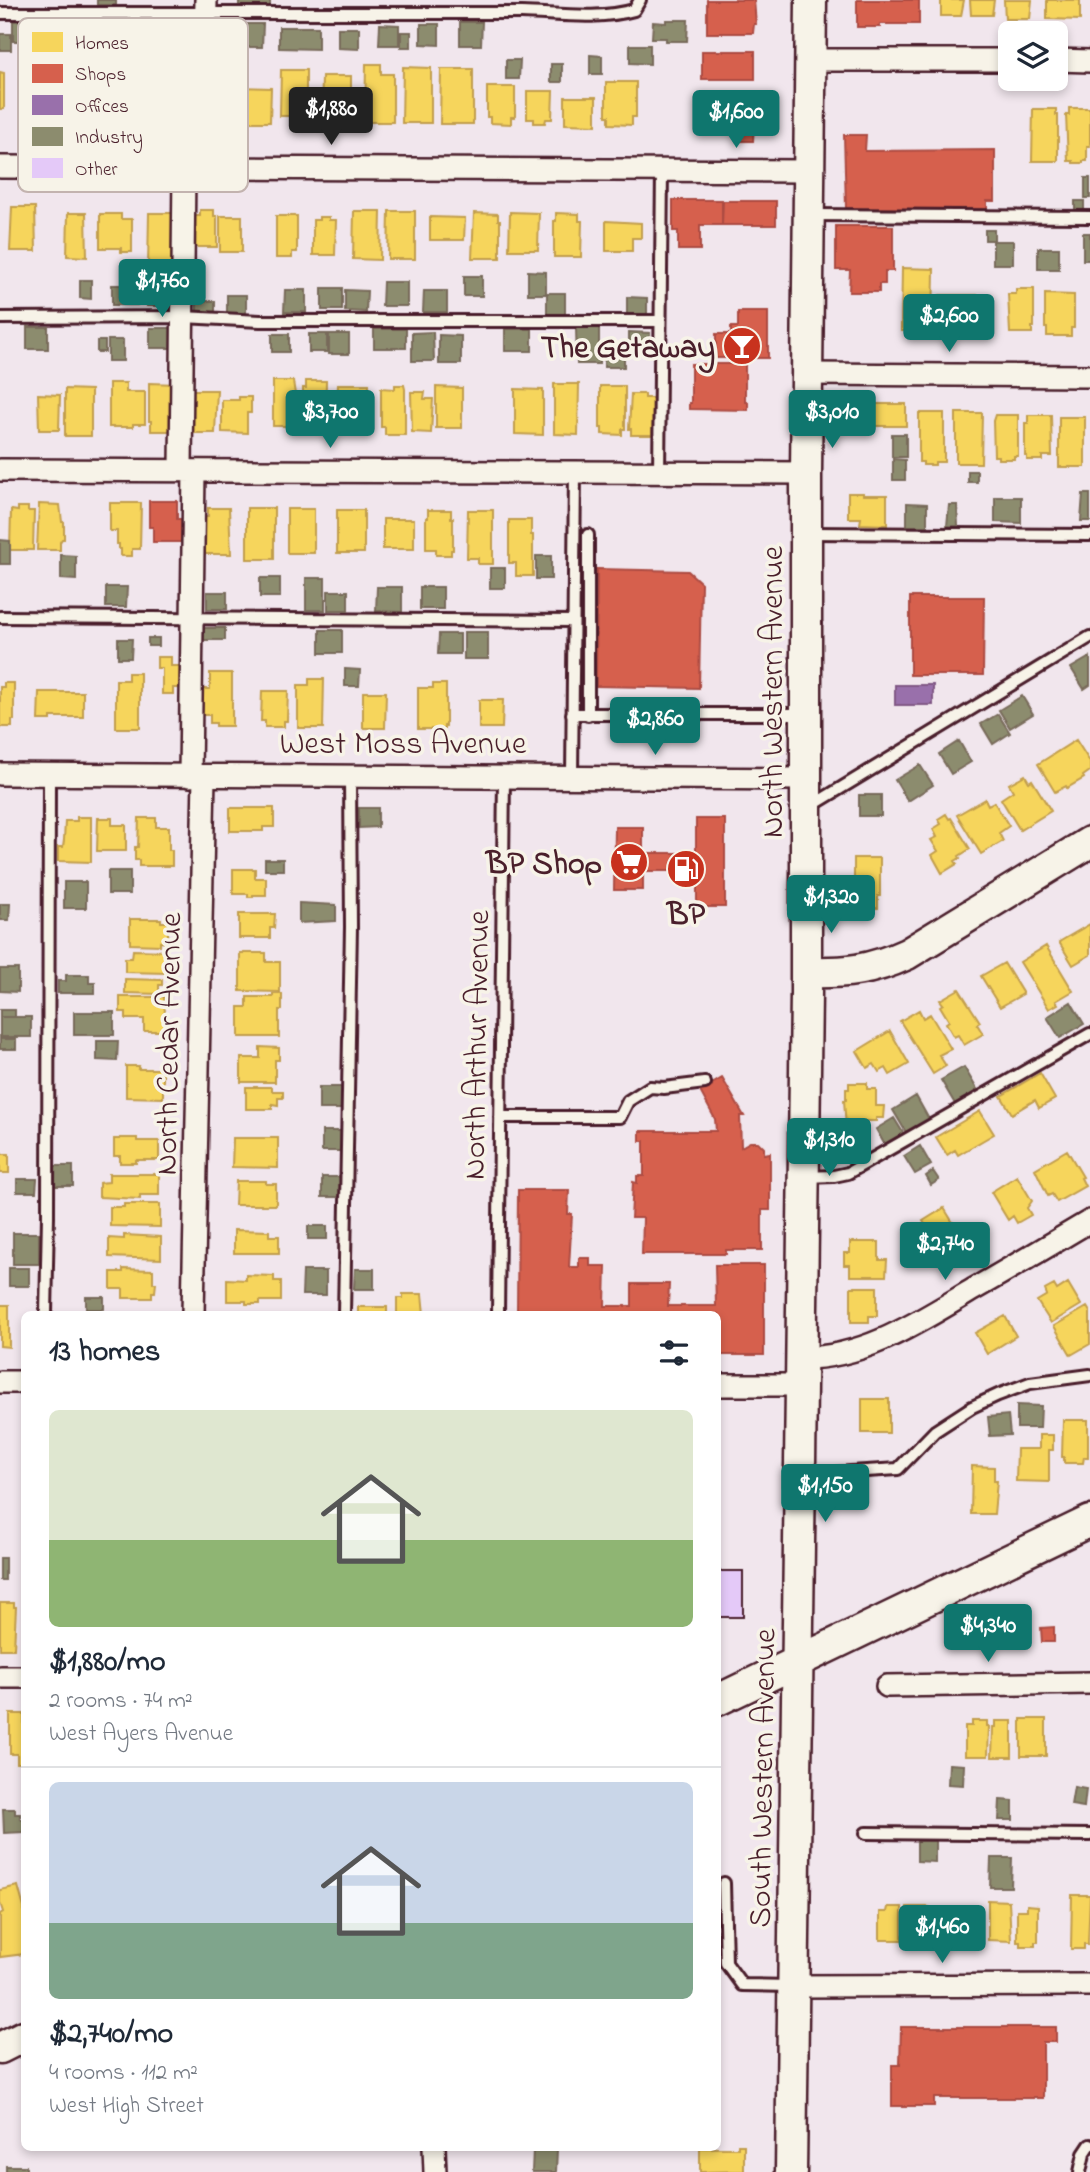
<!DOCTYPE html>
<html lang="en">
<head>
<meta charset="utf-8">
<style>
  :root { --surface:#fff; --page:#f2f2f3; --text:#1f2937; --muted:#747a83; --line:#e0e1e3; --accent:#0f766e }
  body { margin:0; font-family:"Indie Flower",sans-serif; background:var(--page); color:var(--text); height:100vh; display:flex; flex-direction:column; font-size:26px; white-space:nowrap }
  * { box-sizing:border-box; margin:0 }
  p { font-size:23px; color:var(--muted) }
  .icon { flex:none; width:38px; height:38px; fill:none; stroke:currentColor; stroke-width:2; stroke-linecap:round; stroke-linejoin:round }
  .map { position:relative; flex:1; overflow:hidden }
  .sheet { position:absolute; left:21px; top:1311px; width:700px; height:840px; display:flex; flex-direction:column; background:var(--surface); border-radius:10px; box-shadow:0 4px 10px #0003 }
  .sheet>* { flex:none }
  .fabs { position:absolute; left:998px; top:21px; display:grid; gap:14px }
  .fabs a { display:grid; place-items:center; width:70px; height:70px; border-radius:10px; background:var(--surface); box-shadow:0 4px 10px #0003; font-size:35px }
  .price { position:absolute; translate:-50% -60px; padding:0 16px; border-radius:7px; background:var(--accent); color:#fff; font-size:23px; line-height:46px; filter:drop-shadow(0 2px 4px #0008) }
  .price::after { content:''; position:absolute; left:50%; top:42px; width:21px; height:16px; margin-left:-10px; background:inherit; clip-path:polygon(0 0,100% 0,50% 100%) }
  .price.current { background:#222; color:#fff }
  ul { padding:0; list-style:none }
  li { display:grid; align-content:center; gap:14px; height:371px; padding:0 28px }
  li+li { border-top:2px solid var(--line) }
  li span { display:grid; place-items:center; height:217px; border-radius:10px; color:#555 }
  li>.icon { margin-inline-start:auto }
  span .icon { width:126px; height:126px; fill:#fffc; stroke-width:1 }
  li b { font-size:30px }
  h2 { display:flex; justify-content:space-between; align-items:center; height:84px; padding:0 28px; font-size:30px }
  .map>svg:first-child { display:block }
</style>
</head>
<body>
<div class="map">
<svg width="1090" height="2172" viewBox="0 0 1090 2172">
  <rect width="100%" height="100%" fill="#f1e6ed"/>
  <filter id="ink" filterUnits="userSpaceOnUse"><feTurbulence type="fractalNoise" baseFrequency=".0143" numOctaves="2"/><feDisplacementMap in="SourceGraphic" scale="14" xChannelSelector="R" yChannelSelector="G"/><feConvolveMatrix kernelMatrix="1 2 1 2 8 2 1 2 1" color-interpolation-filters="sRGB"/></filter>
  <g filter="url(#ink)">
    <path fill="#f6d55c" stroke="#c29e4d" stroke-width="2" d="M941 0H964L961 16H941Z
      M970 0H994L992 15H971Z
      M1004 0H1032L1030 19H1005Z
      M1047 0H1080V20L1047 19Z
      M366 64H381V74H393V122H365Z
      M403 67 431 68V123H402Z
      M441 69H473V124H440Z
      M281 70H306V120H291V116H280Z
      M0 72 4 73V109H0Z
      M322 76H351V123L321 122Z
      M606 82H636V117H632V125L609 124V116H606Z
      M236 87 271 88 270 122H236Z
      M487 87H515V117H511V124L490 123V117H487Z
      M527 91H553L552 119H546L545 123H534V119H527Z
      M565 97H596V125L565 124Z
      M1069 108H1090V146H1087V161H1083V163H1073V161H1068L1066 115H1069Z
      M1033 109H1056V115H1058V161H1032Z
      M12 207H35L36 251H10Z
      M200 210H214V216H217V247H194V216H200Z
      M354 211H381L380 260 353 259Z
      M389 211H415V259H388Z
      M510 212 539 213 538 250H509Z
      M68 213H86L87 257 67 256Z
      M149 213H174V267H148Z
      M474 213 498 214V220H500V258H472Z
      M556 213 579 214V221H582L581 257H554V221H556Z
      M100 214H121V219H132V252H121V248H100Z
      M220 216H242V252H220Z
      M276 216H297V252H292V258H276Z
      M319 217H329V220H336L335 255H313V220H319Z
      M430 217 465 218 464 240H430Z
      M606 221 641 223V238H632V251H606Z
      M902 268 934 269 933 326H923V331H901Z
      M1016 289H1034V327H1032V333H1010L1008 294H1016Z
      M1045 294 1074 295V328H1071V336H1047V328H1045Z
      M940 295H988V326H971L972 324 962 323V327L940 326Z
      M273 381H293L295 394H293L295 418H292V426H273Z
      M306 381H326L325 426H306V418H303L306 395 303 394V388H306Z
      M109 383H126V392H145V424H133V427H109Z
      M149 383 176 384 173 431H151V421H149Z
      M338 384H369L368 434H341L342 405H337Z
      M554 384H579L578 435 554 434Z
      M395 385H404L405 389V435H385V427H381V388L395 389Z
      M600 386H625V429H622V435L602 434V428H600Z
      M436 387 462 388V428H436Z
      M65 389 91 390V436H65Z
      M515 389 543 390V435L515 434Z
      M191 390H217L215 433H192Z
      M411 392H425L424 399H433L431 433 412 432Z
      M38 394 60 395 59 430H39Z
      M631 394H645V398H654L652 435H631V429H629Z
      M239 397H251V413H247V433L222 432V400H239Z
      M840 404H906V426H840Z
      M919 413H944V462H935V465H923V462H919Z
      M956 413H982L981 463H956Z
      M995 415H1018V456H1014V459H998V456H994L993 421Z
      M1028 415H1051L1052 456H1042V460H1027V456H1025V423H1028Z
      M1059 417H1085V467H1059Z
      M848 493H863V495H887V525L860 524 861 518H848Z
      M110 503H141L140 549H132V556H121V549H119V544H117V531H110Z
      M39 504 60 505 62 522H64V539H62L60 542V550H37Z
      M18 507H28V511H34L33 550H10L11 510 18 511Z
      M208 508H229L231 554H205V516H208Z
      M247 508H274V559H247Z
      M287 509H314V553H287Z
      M337 510H364V553H337Z
      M428 510H451V518H453V550H451V555H436V549H426V518H428Z
      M468 510H493V564H478V558H467Z
      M383 519H414V549H383Z
      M509 520H531V535H533V576H516V563H509Z
      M157 657H171V666H183V688H173V694H162V668H157Z
      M128 673H140V728H116V680H128Z
      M210 673H232V726H216V723H210V715H201V689H210Z
      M309 679H324L323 728H298V685H309Z
      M4 683H14V720H12V727H0V687H4Z
      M433 684H446V726H444V729H418V688H433Z
      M262 691H288L287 721H284V727H265V721H261Z
      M39 692H83V717H51V720H38Z
      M363 692H386L385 728H363Z
      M479 700H503L502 728H479Z
      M1076 740 1090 762V771L1083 776 1084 778 1067 788 1066 786 1055 792 1038 764Z
      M1025 775 1029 782 1032 780 1051 811 1020 830 1001 799 1013 791 1009 784Z
      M985 799 988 805 994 802 1009 826 999 833 1003 841 981 854 957 815Z
      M230 808H274V827H263V831H230Z
      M946 814 949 819 951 818 970 849 959 856 960 858 955 861 957 864 942 873 932 855 938 851 931 840 937 837 933 829 941 824 938 819Z
      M77 817H91V862L58 861V847H63L64 840 65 821H77Z
      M98 818H112V825H126V851H97Z
      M139 818H156V827H169V850H172V866H139V860H135V847H138Z
      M854 858H880V896H878V908H856V896H854Z
      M233 869H255V878H266V895H253V897H248V894H233Z
      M239 914H275L274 928H270V938H239Z
      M130 919H161V922H168V943L160 942V945L130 944Z
      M1090 924V955L1073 965 1059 942Z
      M1046 946 1073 991 1056 1001 1058 1004 1049 1009 1020 962Z
      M133 950 167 951V973L125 972V958H132Z
      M240 953H266V962H280V992L240 991Z
      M1004 963 1023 994 1000 1007 981 976Z
      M125 979 162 980V985H159V994L125 993Z
      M959 989 980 1022 977 1024 983 1034 964 1045 958 1035 954 1037 946 1023 949 1021 940 1006 943 1004 940 1000Z
      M273 994H282V1010H279V1037H239V1007H247V997H273Z
      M120 997H164L166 1031H144V1019H126V1012H120Z
      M919 1010 923 1018 930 1014 951 1049 939 1055 946 1066 933 1074 900 1021Z
      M890 1031 909 1064 890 1075 886 1068 879 1072 874 1064 867 1068 857 1051Z
      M260 1047 279 1048V1060H275V1082H241V1058H260Z
      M126 1066H139L138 1069H163V1098L126 1097Z
      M1040 1073 1055 1099 1039 1108 1035 1100 1012 1114 1001 1096Z
      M849 1083H867V1089H876V1106H884L883 1118H876V1121H863V1128H846L844 1100H846V1089H849Z
      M246 1087H272V1091H283V1098H278V1105L272 1104V1109H246Z
      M980 1111 994 1134 958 1155 955 1150 947 1155 936 1137Z
      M120 1138H137V1141H159V1160H136V1163H120V1156H114V1139H120Z
      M233 1138H278V1168L232 1167Z
      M1067 1150 1083 1177 1081 1178 1085 1186 1057 1202 1052 1194 1048 1196 1035 1169Z
      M0 1154H9V1173H0Z
      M109 1174H159V1195H140V1199L99 1197V1183L109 1182Z
      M1017 1176 1032 1201 1027 1208 1031 1215 1017 1223 1013 1216 1008 1220 991 1192Z
      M236 1181H266V1184H276V1205H235Z
      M124 1204H160V1227L110 1226V1207H124Z
      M944 1208 971 1252 950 1265 923 1221Z
      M234 1230 269 1231V1236H279V1253H234Z
      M124 1235 161 1237V1259L109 1257V1238L124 1239Z
      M850 1242H879V1260H887L886 1276H850V1265H844V1253H850Z
      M123 1269 153 1270V1283H156L155 1292H152V1298H123V1289H111V1272H123Z
      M246 1275 274 1276V1281H281V1301H260V1304H246V1301H227V1279L246 1280Z
      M1068 1283 1081 1305 1051 1323 1037 1301 1047 1295 1045 1290 1054 1285 1057 1290Z
      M851 1287H877V1316H869V1322H851Z
      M403 1294H422L424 1314H397V1298H403Z
      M0 1305H9V1347L0 1346Z
      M358 1307H387V1314H358Z
      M1087 1307 1090 1312V1344L1071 1355 1054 1326Z
      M1005 1316 1016 1336 987 1354 975 1333Z
      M862 1399H889V1433H862Z
      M1063 1420H1088V1457H1084L1083 1463H1064V1457H1062Z
      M1039 1435H1053V1450H1049V1482L1016 1481 1017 1449H1039Z
      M972 1466 994 1467V1481H997L994 1514H971Z
      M0 1603H14V1607H16L14 1649H0Z
      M10 1714H24V1763H17V1754H10Z
      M1021 1719H1046V1756H1021Z
      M972 1721H987V1726H989L988 1756H965V1726H972Z
      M996 1721H1012V1757H992L993 1727H996Z
      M18 1886 24 1908V1954L0 1957V1914L3 1912 0 1903V1890Z
      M1072 1895H1090L1088 1944H1084V1949H1071Z
      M988 1900 1009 1901 1011 1941 988 1940Z
      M1027 1905 1038 1906V1942H1035V1946H1020V1942H1017V1910H1027Z
      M888 1907H902V1940H880V1912H887Z
      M907 1907H929V1940H927L926 1945H909V1940H907Z
      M738 2145H744V2171L700 2172V2148H738Z"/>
    <path fill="#d6604d" stroke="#ac4c43" stroke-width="2" d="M707 0H754L756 24H754L753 33H707Z
      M857 0H919V24H880V27H857Z
      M702 51H755V79H702Z
      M725 93H756L753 141H737V133L724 132Z
      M844 135H866L865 151 995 150V201H987V209L846 208Z
      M673 200H722V225H700V250H678V231H673Z
      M723 201H776V225H722Z
      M836 226H893V271H885V284H879V292H849L850 270H836Z
      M738 312H768V358H716V334H731V327H738Z
      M691 364H745V402H748V410L689 409V403H691Z
      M149 501H177V519H182V542H153V527H149Z
      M597 569 688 571 701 583 699 688 596 686Z
      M910 597H984L983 675H910Z
      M696 819H725V907H697V871H640V853H696Z
      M615 827H643V890H614Z
      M722 1078 744 1116H740L741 1147 750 1142H758L764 1148V1154L770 1153V1210H762V1250H726V1254H642L643 1218H631L633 1182 637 1183V1176H644V1141H640V1131H716L715 1119 700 1091Z
      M518 1190H569L568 1214H572L569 1267H579V1258H590V1266H606L605 1306H632V1284H669L668 1306H716L715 1265H764V1355H718V1314H517Z
      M1054 1627V1642H1042L1041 1628Z
      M901 2027H1056V2042H1043V2098H934V2106H892V2065H900Z"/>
    <path fill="#9970ab" stroke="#815885" stroke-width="2" d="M895 685H933V705H895Z"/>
    <path fill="#8c8c6e" stroke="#786b5a" stroke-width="2" d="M97 0H116V5H97Z
      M239 0H270V9H239Z
      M666 20H688L687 41H666V38H652L653 22 666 23Z
      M13 21H34V41H13Z
      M460 22H482L481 45H460Z
      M241 24H263L262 47H241Z
      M380 24 399 25V45H379Z
      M421 24H439V45L421 44Z
      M279 27H318V49L279 48Z
      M338 28H359V49L338 48Z
      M401 32H411V47H401Z
      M0 34H11V50H0Z
      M630 45H650V64L630 63Z
      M590 55 602 56V74H590Z
      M506 60H520L519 79H506Z
      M551 64H562V82H551Z
      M1085 178H1090V198H1085Z
      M1075 201H1084V211H1075Z
      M985 230H994V240H985Z
      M1083 233H1090V260H1083Z
      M993 241H1013V264H993Z
      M1038 248H1059V269H1038Z
      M528 271 546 272V294H528Z
      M464 276H482V296H464Z
      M80 280H91V299L80 298Z
      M383 282H407V306H382Z
      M112 285H137V305H112Z
      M147 286H168V306H147Z
      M322 288H342V310H322Z
      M285 290H306V312H284Z
      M345 290 367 291 366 312 345 311Z
      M424 291H447V312H423Z
      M547 293H565V315H547Z
      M227 295H246V315L227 314Z
      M627 297 647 298V316L627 315Z
      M197 301H215V313H197Z
      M27 327H48V349H27Z
      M150 328H171V348H150Z
      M576 328H599V364H577Z
      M374 329H406V348H374Z
      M505 329H532V351H505Z
      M433 332 434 361H412V333Z
      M629 332 650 333 649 354H629Z
      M272 334H289V352H272Z
      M309 334H327V352H309Z
      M329 334H349V354H329Z
      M439 335 461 336V364H439Z
      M108 340H123V361H108Z
      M97 341H105V352H97Z
      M604 345H624V367H604Z
      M892 434H906V457H892Z
      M893 459 905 460V480H893Z
      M968 471H977V482H968Z
      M1083 494H1090V521H1081Z
      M995 497H1021V523L995 522Z
      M907 503 927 504V526H907Z
      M949 505H957L958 526H947Z
      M0 540 10 541V564H0Z
      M61 555 76 556V580L61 579Z
      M536 556H551V579H536Z
      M490 568H505V588H490Z
      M260 578H280V597H260Z
      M306 578H325V610H306Z
      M106 587H127L126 607H106Z
      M377 587H402V612L376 611Z
      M420 587H443V609H420Z
      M328 591H348V610H328Z
      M207 592H227V609H207Z
      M204 628H225V640H204Z
      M320 630H342V653H320Z
      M464 632H488V659H464Z
      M439 634H460V654H438Z
      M148 638H159V646H148Z
      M118 639H132L131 658H118Z
      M1090 657V685L1084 689 1071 668Z
      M345 669 360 670 359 686H345Z
      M1022 696 1033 714 1010 728 999 710Z
      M998 714 1010 733 993 744 981 724Z
      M959 741 971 762 951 774 939 754Z
      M920 765 933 785 908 801 895 780Z
      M859 795H881V816H859Z
      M359 808H378V827L359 828Z
      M265 859H283V870H265Z
      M108 871H130V894H108Z
      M64 882H86V908H64Z
      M299 903 336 905V921L299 923Z
      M0 904H10L9 920H0Z
      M0 969H18V992L0 991Z
      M66 975H89V983H95V993H58V981H66Z
      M1071 1002 1084 1024 1060 1038 1047 1017Z
      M0 1010H15V1017H0Z
      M74 1012H114V1035H74Z
      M0 1017H31V1037H0Z
      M0 1039H16V1049H0Z
      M97 1041H118L117 1061 97 1060Z
      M964 1067 978 1091 955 1104 941 1080Z
      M319 1087H344V1109H319Z
      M916 1096 930 1121 907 1134 893 1110Z
      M894 1118 905 1136 886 1147 876 1129Z
      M322 1131H342V1151H322Z
      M920 1146 931 1165 915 1174 904 1156Z
      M55 1166H73V1186H55Z
      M933 1171 939 1180 931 1185 926 1176Z
      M322 1177H342V1197H322Z
      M17 1179H37L36 1192H17Z
      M308 1226H327V1239H308Z
      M13 1233H39V1264H13Z
      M9 1268H29V1286H9Z
      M355 1269H374V1289H354Z
      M303 1271H326V1295H302Z
      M86 1297H104V1309H86Z
      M1017 1405 1041 1406 1040 1428H1017Z
      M1008 1415 1010 1435 990 1436 988 1417Z
      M0 1558H5V1580H0Z
      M949 1764 964 1765 963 1785 948 1784Z
      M1074 1787 1086 1789 1084 1807 1071 1805Z
      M1000 1800 1013 1801V1820H999Z
      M3 1809H15V1814H20V1819H24V1832L4 1833Z
      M917 1841H935V1862L917 1861Z
      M991 1858H1012L1011 1887H990Z
      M533 2149H557L556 2172H532Z
      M6 2166H26V2172H6Z"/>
    <path fill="#e4c9f8" stroke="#4a1f2b" stroke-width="2" d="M718 1571H743V1617H718Z"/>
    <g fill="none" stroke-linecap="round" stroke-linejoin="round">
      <defs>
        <path id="lane" d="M0 13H522C559 14 599 20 634 10L640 0
          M812 215 1090 217
          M0 318 183 317 260 321H660
          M659 473 662 170
          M809 533 1090 535
          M588 535V715
          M0 617 573 621
          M572 714H803
          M572 777 575 472
          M808 808 1090 637
          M500 1117H620L628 1101 650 1087 664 1088 705 1083
          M804 1177 834 1176 848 1173 1090 1034
          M46 1314 48 1216 49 775
          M344 1314 351 927 350 776
          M498 1314 504 777
          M803 1475 898 1469 935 1431 972 1407 998 1395 1030 1383 1090 1375
          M866 1833 1090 1835
          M724 1883 726 1963 742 1985 791 1986
          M1080 2172 1084 2154 1090 2145"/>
        <path id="street" d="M810 60H1010
          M1055 60 1090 61
          M0 167 810 171
          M203 168 206 0
          M807 374 1090 376
          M0 470 806 473
          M181 470 184 168
          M0 774 806 779
          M190 776 194 471
          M193 1314 204 776
          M802 1358C866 1358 920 1321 974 1289 1013 1267 1051 1244 1090 1221
          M0 1382H24
          M718 1385H801
          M0 1677H24
          M887 1686 1090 1683
          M793 1986 1090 1985
          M434 2147 435 2172"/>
        <path id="secondary" d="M806 972C845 973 870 971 907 954L1090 842
          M718 1700 1090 1521
          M0 2048 24 2036
          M791 2172 806 993V473L811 0"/>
      </defs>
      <use href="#lane" stroke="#4a1f2b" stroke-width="16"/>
      <use href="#street" stroke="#4a1f2b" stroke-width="26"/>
      <use href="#secondary" stroke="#4a1f2b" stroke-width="35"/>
      <use href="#lane" stroke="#f7f3e8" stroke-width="10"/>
      <use href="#street" stroke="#f7f3e8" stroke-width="21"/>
      <use href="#secondary" stroke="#f7f3e8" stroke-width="30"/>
    </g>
  </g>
  <defs>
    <symbol id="bar-disc" viewBox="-11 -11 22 22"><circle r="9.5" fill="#c8321e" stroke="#f7f3e8"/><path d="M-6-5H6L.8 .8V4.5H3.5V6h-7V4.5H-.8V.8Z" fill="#fff"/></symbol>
    <symbol id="supermarket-disc" viewBox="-11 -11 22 22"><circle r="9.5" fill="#c8321e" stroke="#f7f3e8"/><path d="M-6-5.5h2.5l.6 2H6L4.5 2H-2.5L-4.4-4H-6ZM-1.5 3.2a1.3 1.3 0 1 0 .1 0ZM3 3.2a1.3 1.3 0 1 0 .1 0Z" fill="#fff"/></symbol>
    <symbol id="fuel-disc" viewBox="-11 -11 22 22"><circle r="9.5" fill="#c8321e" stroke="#f7f3e8"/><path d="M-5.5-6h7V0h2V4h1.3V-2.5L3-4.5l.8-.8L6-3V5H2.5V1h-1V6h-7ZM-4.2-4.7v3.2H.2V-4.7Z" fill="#fff"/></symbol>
  </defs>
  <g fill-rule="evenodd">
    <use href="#bar-disc" x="720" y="324" width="44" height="44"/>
    <use href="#supermarket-disc" x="607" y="840" width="44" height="44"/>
    <use href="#fuel-disc" x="664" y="847" width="44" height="44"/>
  </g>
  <g text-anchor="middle" stroke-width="7" stroke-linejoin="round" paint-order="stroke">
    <g font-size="32" font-weight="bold" fill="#4a1f2b" stroke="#f7f3e8" text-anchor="end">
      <text x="715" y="357">The Getaway</text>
      <text x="602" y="873">BP Shop</text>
      <text x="686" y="924" text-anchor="middle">BP</text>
    </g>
    <g font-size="32" fill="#4a1f2b" stroke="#f7f3e8">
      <text transform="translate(771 692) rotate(-90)" y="11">North Western Avenue</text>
      <text x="403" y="753">West Moss Avenue</text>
      <text transform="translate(167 1044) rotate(-89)" y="11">North Cedar Avenue</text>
      <text transform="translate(475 1045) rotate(-89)" y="11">North Arthur Avenue</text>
      <text transform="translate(761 1778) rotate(-89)" y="11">South Western Avenue</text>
    </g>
  </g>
  <rect x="18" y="18" width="230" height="174" rx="10" fill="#f7f3e8" stroke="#c3b3af" stroke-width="2"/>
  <rect x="32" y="32" width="31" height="20" fill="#f6d55c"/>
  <rect x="32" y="64" width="31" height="19" fill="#d6604d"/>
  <rect x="32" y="95" width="31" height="20" fill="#9970ab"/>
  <rect x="32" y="127" width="31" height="19" fill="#8c8c6e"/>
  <rect x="32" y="158" width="31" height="20" fill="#e4c9f8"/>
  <g font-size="19" fill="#4a1f2b">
    <text x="75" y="49">Homes</text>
    <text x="75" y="80">Shops</text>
    <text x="75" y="112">Offices</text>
    <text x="75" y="143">Industry</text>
    <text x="75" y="175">Other</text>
  </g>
</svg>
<div class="fabs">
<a><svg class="icon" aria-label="layers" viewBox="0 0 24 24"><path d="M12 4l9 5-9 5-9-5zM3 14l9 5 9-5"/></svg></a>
</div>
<b class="price current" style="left:331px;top:147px">$1,880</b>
<b class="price" style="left:736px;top:150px">$1,600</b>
<b class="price" style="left:162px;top:319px">$1,760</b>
<b class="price" style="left:949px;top:354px">$2,600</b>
<b class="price" style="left:330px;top:450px">$3,700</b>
<b class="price" style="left:832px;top:450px">$3,010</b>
<b class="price" style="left:655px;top:757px">$2,860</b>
<b class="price" style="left:831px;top:935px">$1,320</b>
<b class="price" style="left:829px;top:1178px">$1,310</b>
<b class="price" style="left:945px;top:1282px">$2,740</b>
<b class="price" style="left:825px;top:1524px">$1,150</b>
<b class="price" style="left:988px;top:1664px">$4,340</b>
<b class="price" style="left:942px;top:1965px">$1,460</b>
<section class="sheet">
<h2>13 homes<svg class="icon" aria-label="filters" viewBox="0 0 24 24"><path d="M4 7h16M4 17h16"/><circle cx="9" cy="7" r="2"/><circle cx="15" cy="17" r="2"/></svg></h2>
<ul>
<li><span style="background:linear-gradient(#dfe7d0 60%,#8fb573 0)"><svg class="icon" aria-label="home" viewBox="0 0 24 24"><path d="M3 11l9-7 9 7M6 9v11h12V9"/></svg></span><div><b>$1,880/mo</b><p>2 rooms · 74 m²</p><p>West Ayers Avenue</p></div></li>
<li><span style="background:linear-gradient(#c9d6e8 65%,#7fa58c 0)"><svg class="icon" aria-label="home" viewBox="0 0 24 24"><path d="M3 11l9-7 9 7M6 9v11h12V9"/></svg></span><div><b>$2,740/mo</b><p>4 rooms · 112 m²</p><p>West High Street</p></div></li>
</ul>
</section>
</div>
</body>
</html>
